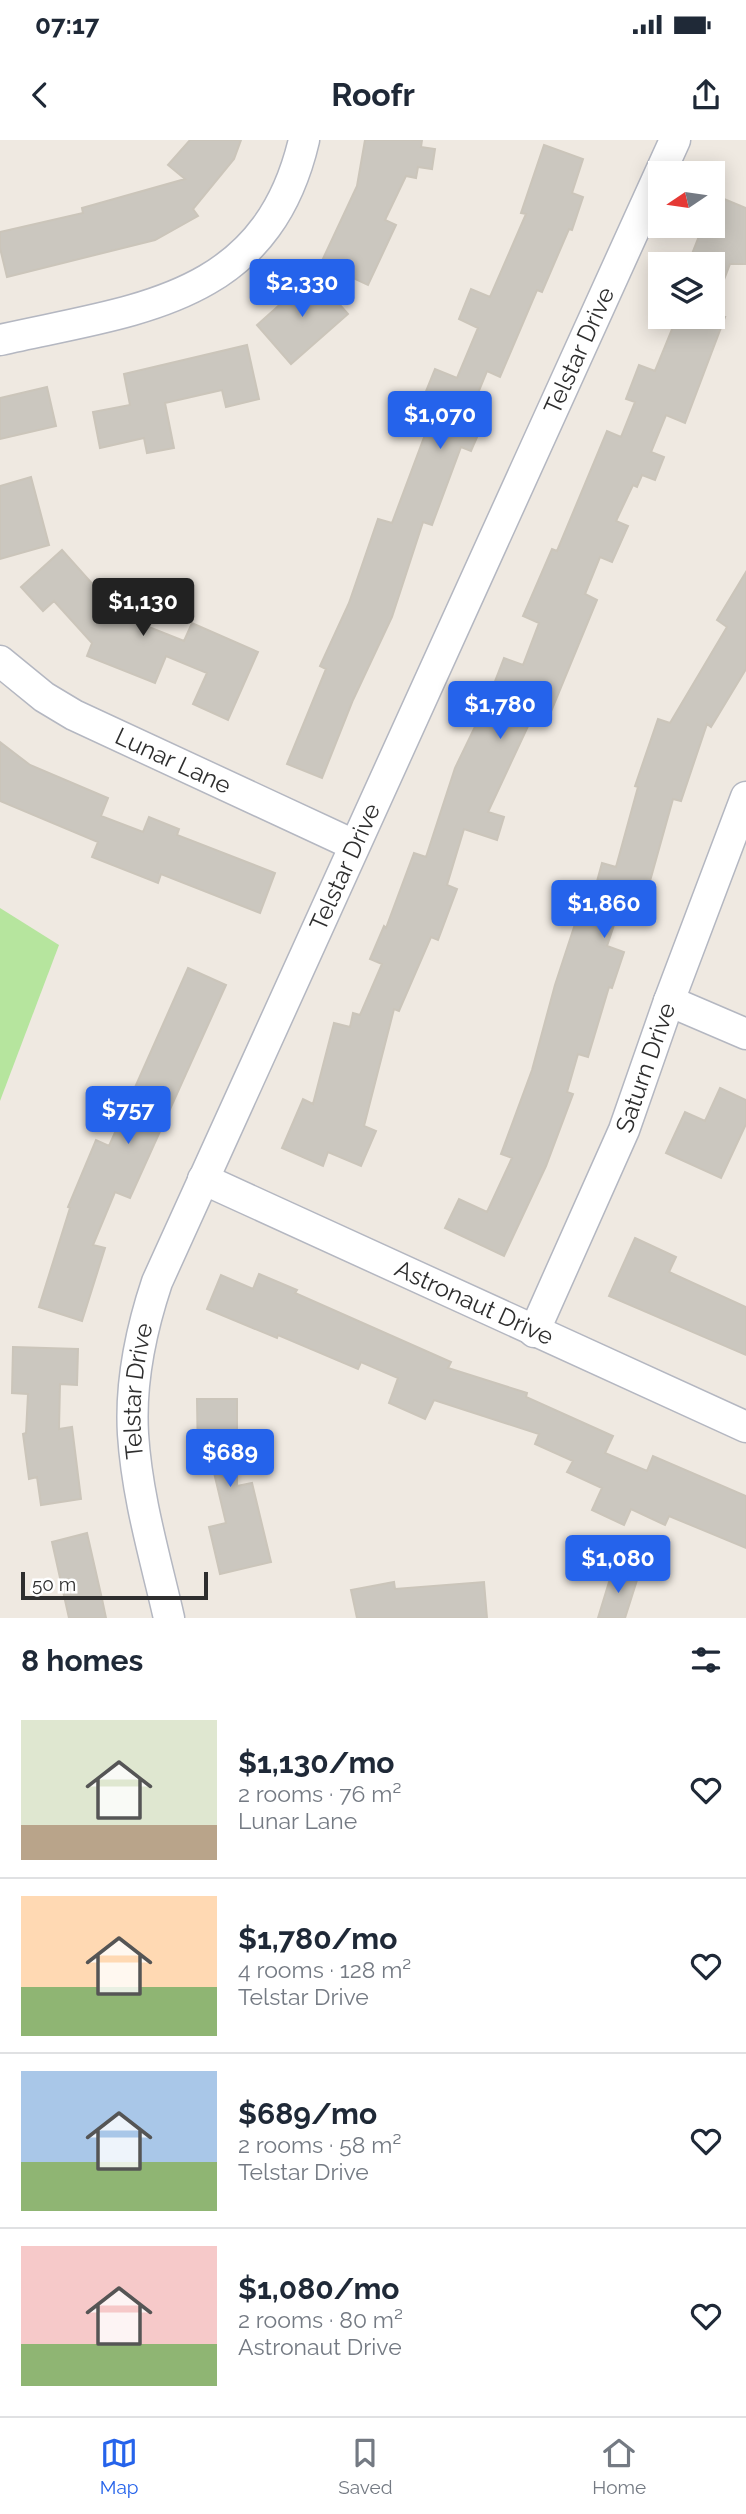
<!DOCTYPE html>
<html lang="en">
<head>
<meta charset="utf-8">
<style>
  :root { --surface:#fff; --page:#f6f6f7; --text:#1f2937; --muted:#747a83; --line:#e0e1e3; --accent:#2563eb }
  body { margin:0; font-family:Raleway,sans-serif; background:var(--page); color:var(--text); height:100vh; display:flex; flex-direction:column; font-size:26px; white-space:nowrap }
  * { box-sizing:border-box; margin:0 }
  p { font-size:23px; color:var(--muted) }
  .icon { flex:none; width:38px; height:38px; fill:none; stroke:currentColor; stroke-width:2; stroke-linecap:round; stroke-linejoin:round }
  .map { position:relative; height:1478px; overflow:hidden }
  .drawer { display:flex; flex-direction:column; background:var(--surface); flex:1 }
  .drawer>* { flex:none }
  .needle { width:46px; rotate:257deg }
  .buttons { position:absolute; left:648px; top:21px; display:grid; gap:14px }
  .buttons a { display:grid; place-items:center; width:77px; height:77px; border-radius:0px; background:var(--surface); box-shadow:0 4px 18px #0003; font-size:35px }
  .scale { position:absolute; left:21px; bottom:18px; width:187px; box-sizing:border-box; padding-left:7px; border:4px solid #2e2e2e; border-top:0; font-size:19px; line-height:24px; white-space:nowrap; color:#2e2e2e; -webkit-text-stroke:5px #fff; paint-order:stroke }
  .price { position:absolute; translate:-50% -60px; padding:0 16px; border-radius:7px; background:var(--accent); color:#fff; font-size:23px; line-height:46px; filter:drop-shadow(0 2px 4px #0008) }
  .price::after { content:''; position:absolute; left:50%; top:42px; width:21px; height:16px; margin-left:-10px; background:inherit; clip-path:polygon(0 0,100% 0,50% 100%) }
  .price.current { background:#222; color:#fff }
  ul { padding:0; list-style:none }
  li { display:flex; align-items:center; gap:21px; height:175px; padding:0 21px }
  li+li { border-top:2px solid var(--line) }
  li span { display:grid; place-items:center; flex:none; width:196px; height:140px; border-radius:0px; color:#555 }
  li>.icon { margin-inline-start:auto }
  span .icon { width:84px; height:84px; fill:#fffc; stroke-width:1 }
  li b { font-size:30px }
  h2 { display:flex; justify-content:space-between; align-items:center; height:84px; padding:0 21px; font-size:30px }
  .status { display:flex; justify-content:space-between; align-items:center; height:49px; padding:0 35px; background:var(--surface); direction:ltr }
  .status svg { height:19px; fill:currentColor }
  header { display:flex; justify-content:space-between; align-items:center; height:91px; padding:0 21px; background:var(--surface); font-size:32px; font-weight:700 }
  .tabs { display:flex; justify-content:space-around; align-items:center; height:98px; border-top:2px solid var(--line); background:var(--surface); font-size:19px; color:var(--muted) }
  .tabs a { display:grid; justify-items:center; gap:4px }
  .tabs .current { color:var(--accent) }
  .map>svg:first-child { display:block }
</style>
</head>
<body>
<div class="status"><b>07:17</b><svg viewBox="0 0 49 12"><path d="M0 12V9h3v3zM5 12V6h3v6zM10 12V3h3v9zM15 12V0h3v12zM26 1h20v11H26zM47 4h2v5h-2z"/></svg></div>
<header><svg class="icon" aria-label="back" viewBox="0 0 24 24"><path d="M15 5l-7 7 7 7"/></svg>Roofr<svg class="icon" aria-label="share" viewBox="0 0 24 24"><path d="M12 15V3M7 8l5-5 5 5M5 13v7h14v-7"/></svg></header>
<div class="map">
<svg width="746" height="1478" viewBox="0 0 746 1478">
  <rect width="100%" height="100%" fill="#efe9e1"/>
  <path fill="#b6e59e" d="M0 768 59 805 0 961Z"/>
  <path fill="#cbc7bf" stroke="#cbc5ba" stroke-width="2" d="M190 0H241L234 19 193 69 198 76 155 100 7 137 0 108V92L83 73 82 68 185 39 168 25Z
    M365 0H422L421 7 435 9 432 29 418 27 416 38 406 36 385 80 396 85 368 145 321 123 357 46Z
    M544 5 583 19 572 53 583 57 572 90 569 89 542 152 537 150 500 237 487 231 469 275 484 281 471 311 461 307 432 385 423 382 392 477 353 560 322 638 287 624 326 529 320 526 349 463 378 379 392 383 426 292 412 286 435 229 457 238 478 188 459 179 471 149 490 157 526 74 521 73Z
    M712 54 746 68V124H730L714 166 712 124H688L703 86H712Z
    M313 135 348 174 291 224 257 185Z
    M677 177H725L685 283 666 275 651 312 664 317 655 340 642 335 637 347 633 345 616 381 628 386 612 422 600 417 585 454 597 460 550 574 536 569 488 672 504 677 497 700 464 689 447 745 457 749 438 800 431 797 399 871 394 869 364 986 376 991 361 1026 328 1012 323 1026 282 1008 303 959 313 964 334 883 350 887 353 873 360 875 382 824 370 819 384 786 386 788 414 713 426 717 455 628 487 562 504 518 523 525 539 483 523 476 552 409 557 411 607 291 621 297 635 262 626 259 639 225 655 231Z
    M247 205 259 259 226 267 222 250 165 263 174 308 147 313 144 298 100 308 93 272 130 265 124 234Z
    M47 247 56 286 0 299V258Z
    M31 337 49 405 0 419V346Z
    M62 410 121 476 184 501 192 483 258 512 228 580 193 564 207 533 166 516 155 543 87 516 92 503 54 461 43 471 21 447Z
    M746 432V529L711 587 707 584 681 661 673 659 643 766 622 761 607 806 624 812 612 848 609 847 588 917 578 914 567 952 573 954 546 1026 504 1116 445 1088 459 1059 487 1072 512 1018 501 1014 532 930 555 845 578 775 587 778 602 723 616 727 638 647 635 646 658 579 670 583 727 487 717 480Z
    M0 602 30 625 108 658 101 676 143 692 149 677 179 689 177 695 275 733 260 773 161 734 158 743 92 717 98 702 0 661Z
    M188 828 226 845 130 1058 115 1052 93 1105 105 1108 82 1181 39 1167 70 1068 68 1067 96 1000 109 1006Z
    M720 948 746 960V984L721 1038 666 1013 685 972 705 981Z
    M635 1098 676 1117 669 1132 746 1167V1215L609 1156Z
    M259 1134 297 1150 295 1153 451 1222 448 1228 527 1253 526 1257 613 1296 605 1313 647 1331 653 1316 746 1356V1408L669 1376 665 1385 631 1369 624 1385 592 1370 602 1348 567 1332 573 1321 535 1304 539 1294 434 1260 425 1279 389 1263 398 1238 361 1222 358 1229 278 1195 277 1198 207 1169 221 1135 253 1149Z
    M13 1207 78 1209 77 1245 60 1244 59 1289 72 1287 81 1359 41 1365 37 1337 29 1339 23 1294 26 1293 28 1254 12 1253Z
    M197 1259H237V1346L252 1343 271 1422 220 1434 209 1387 226 1383 211 1320 198 1321Z
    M87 1393 102 1459 106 1478H69L52 1402Z
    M613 1429 638 1437 625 1478H598Z
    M394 1442 395 1449 484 1442 487 1478H357L351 1450Z"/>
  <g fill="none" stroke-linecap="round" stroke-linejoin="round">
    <defs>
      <g id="street">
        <path d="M0 200C137 169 266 162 304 0"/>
        <path id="s1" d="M0 521 44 557 74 575 354 705"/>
        <path d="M669 861 746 894"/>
        <path id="s2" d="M203 1039 746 1287"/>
        <path id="s3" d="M534 1192 624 990 669 861 746 657"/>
        <path id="s4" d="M169 1478C155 1417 137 1357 133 1294 130 1243 141 1190 157 1142L675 0"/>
      </g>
    </defs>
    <use href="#street" stroke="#b4b7c1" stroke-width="33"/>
    <use href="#street" stroke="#fff" stroke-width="30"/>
  </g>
  <g text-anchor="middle" stroke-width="5" stroke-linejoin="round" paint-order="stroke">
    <g font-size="24" fill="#2e2e2e" stroke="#fff">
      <text dy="8" stroke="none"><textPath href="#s4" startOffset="1365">Telstar Drive</textPath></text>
      <text dy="8" stroke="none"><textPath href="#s1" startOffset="201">Lunar Lane</textPath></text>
      <text dy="8" stroke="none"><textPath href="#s4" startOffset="798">Telstar Drive</textPath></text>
      <text dy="8" stroke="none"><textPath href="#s3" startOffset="287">Saturn Drive</textPath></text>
      <text dy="8" stroke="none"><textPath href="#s2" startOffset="298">Astronaut Drive</textPath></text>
      <text dy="8" stroke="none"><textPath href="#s4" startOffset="231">Telstar Drive</textPath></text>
    </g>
  </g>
</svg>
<div class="buttons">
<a><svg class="needle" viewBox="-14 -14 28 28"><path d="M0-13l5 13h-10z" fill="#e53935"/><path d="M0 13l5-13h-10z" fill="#747a83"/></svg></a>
<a><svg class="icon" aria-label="layers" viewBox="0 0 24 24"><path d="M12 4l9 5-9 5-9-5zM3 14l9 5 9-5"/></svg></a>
</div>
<div class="scale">50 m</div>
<b class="price" style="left:302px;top:179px">$2,330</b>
<b class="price" style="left:440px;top:311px">$1,070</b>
<b class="price current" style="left:143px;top:498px">$1,130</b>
<b class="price" style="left:500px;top:601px">$1,780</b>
<b class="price" style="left:604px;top:800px">$1,860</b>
<b class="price" style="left:128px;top:1006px">$757</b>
<b class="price" style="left:230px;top:1349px">$689</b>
<b class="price" style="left:618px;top:1455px">$1,080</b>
</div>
<section class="drawer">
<h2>8 homes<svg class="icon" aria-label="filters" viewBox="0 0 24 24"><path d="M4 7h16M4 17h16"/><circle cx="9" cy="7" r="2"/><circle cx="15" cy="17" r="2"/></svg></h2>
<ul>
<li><span style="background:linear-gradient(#dfe7d0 75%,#b9a48a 0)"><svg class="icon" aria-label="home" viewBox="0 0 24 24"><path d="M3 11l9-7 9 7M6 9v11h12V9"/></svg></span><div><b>$1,130/mo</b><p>2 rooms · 76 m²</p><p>Lunar Lane</p></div><svg class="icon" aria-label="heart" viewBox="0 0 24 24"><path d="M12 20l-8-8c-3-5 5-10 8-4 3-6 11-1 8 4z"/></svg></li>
<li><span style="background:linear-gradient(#ffd9b3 65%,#8fb573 0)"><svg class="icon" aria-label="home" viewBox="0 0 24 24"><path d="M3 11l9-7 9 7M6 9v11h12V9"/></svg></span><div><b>$1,780/mo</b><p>4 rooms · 128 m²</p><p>Telstar Drive</p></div><svg class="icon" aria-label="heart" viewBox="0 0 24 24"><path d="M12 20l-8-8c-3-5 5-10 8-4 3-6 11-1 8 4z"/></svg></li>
<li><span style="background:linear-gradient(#a9c7e8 65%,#8fb573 0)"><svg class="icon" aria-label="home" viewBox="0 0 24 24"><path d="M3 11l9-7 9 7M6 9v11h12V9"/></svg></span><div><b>$689/mo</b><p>2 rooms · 58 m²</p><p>Telstar Drive</p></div><svg class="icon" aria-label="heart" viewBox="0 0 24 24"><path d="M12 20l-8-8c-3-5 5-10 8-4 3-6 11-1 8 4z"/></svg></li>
<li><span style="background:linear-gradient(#f6c9c9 70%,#8fb573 0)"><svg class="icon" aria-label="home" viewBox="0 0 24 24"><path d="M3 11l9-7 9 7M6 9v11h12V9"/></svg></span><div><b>$1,080/mo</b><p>2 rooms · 80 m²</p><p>Astronaut Drive</p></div><svg class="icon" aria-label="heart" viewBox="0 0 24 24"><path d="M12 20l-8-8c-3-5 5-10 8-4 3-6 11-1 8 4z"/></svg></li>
</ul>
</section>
<nav class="tabs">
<a class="current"><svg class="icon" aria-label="map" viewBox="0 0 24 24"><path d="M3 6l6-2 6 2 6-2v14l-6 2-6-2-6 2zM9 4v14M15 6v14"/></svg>Map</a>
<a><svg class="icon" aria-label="saved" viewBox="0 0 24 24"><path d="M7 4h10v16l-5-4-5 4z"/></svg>Saved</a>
<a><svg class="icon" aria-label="home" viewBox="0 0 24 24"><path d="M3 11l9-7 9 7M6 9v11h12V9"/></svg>Home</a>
</nav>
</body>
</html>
